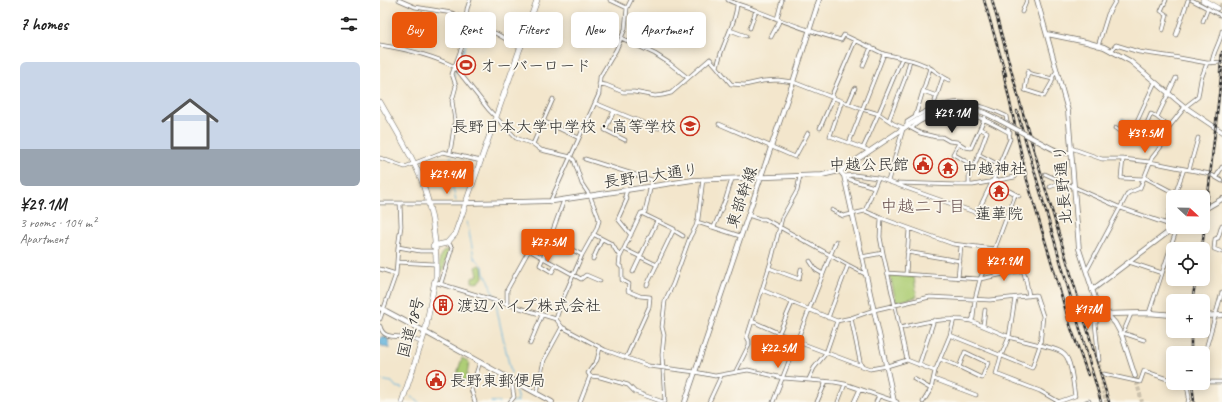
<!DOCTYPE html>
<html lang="en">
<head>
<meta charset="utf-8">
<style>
  :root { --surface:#fff; --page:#f6f6f6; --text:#222; --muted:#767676; --accent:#ea580c }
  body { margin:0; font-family:Caveat,"Klee One",sans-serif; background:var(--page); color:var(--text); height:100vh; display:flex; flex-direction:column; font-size:15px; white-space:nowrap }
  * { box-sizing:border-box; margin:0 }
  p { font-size:13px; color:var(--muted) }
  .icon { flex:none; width:22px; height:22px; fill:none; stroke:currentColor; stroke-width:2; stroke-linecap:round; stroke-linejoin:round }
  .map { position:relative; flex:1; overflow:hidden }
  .sheet { display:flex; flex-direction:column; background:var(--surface); width:380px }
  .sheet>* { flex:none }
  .hud { position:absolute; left:12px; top:12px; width:380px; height:36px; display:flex; gap:8px }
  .needle { width:26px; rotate:112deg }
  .controls { position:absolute; left:786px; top:190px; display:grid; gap:8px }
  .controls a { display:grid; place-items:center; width:44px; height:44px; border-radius:6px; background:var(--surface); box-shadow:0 2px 10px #0003; font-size:20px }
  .price { position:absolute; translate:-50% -34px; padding:0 9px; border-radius:4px; background:var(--accent); color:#fff; font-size:13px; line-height:26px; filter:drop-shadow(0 1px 2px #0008) }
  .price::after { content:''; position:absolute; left:50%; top:24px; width:12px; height:9px; margin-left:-6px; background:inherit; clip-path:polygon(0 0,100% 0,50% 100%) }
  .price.active { background:#222; color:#fff }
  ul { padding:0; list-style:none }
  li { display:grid; align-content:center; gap:8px; height:212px; padding:0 20px }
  li span { display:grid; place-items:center; height:124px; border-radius:6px; color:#555 }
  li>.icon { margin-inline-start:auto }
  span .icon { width:72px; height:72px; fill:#fffc; stroke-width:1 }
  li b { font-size:17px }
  h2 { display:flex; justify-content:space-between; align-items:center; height:48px; padding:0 20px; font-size:17px }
  .tag { padding:0 14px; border-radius:6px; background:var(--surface); box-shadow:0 2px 10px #0003; font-size:14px; line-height:36px }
  .tag.active { background:var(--accent); color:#fff }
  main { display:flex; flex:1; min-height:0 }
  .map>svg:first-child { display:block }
</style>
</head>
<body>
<main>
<section class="sheet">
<h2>7 homes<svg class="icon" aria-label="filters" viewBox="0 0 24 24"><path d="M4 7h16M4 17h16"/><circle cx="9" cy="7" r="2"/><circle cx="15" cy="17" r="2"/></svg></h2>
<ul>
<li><span style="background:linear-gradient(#c9d6e8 70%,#9aa5b1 0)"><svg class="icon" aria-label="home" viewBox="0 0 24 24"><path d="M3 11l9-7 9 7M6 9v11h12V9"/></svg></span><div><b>¥29.1M</b><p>3 rooms · 104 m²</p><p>Apartment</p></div></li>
</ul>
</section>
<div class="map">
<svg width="842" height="402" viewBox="0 0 842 402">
  <rect width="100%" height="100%" fill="#fbf7ec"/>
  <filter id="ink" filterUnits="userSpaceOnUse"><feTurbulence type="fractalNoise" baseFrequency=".025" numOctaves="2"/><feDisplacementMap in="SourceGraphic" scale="8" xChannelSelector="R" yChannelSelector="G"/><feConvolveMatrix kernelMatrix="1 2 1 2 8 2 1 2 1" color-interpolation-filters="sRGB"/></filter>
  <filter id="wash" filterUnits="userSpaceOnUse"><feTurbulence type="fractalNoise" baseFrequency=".012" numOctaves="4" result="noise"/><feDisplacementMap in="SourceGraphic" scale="16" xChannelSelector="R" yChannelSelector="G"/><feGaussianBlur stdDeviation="0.9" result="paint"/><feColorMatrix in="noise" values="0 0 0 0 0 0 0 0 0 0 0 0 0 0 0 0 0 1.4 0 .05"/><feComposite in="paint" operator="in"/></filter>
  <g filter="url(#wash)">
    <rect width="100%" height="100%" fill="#f3e6cc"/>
    <path fill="#aece76" stroke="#6c7c50" d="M69 249 63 271 60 272C60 260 57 253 69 249Z
      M100 265 102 267 103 277C100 282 98 284 92 282V278L98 275 96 267Z
      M511 275 534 277 537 297 516 302 510 276Z
      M82 358 89 362 86 381 76 377Z"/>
    <path fill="#61b2dc" stroke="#466e84" d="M742 118 753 123 750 130 739 125Z
      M2 336 8 338 10 349 0 345V339Z"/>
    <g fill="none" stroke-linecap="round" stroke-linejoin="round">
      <path stroke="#61b2dc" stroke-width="1" d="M78 66 90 33 88 24
        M74 77 75 70
        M71 156V180L76 201
        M87 222 94 257 103 266 104 274 109 280 111 289 115 296 118 315 131 373
        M0 380 12 382 16 387 22 388
        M135 388 138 402
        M31 397 39 402
        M111 402H119
        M133 402 137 400"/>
    </g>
  </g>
  <g filter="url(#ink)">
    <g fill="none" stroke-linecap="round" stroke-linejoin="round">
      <path stroke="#cbc1ac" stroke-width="3" stroke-dasharray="3 1.5" stroke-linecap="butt" d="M719 360 723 393 726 402"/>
      <path stroke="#cbc1ac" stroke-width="4" stroke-dasharray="4 2" stroke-linecap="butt" d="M755 376 762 402"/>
      <path stroke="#cbc1ac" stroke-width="5" stroke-dasharray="5 2.5" stroke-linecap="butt" d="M839 5 842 6"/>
      <defs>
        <path id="minor" d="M19 0 35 7 72 13 117 34 141 48
          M230 0 247 8
          M348 0C357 5 367 6 377 11 404 22 432 32 461 40L464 35 504 54 522 58C509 88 497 119 483 148L490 151
          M812 0 842 16
          M642 12 647 0
          M397 19 402 0
          M823 21 828 8
          M370 28 376 10
          M350 30 366 36
          M783 30 787 15 781 11 786 0
          M796 35 808 0
          M391 37 400 20
          M241 38 275 54 289 63 308 78
          M0 45C25 49 52 55 75 67L109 110 136 138 153 144 161 150 191 157 194 160 202 184 210 196 218 216 219 221 216 230 202 255 182 301 176 319
          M718 46 728 14 736 0
          M731 51 736 45 759 52 794 57 827 63 842 62
          M522 58C532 60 544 64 552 69 558 73 562 77 569 80
          M832 63C833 51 841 42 842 31
          M483 66 491 47
          M337 67 351 84 365 85 383 81 398 80 413 82 482 109 499 114 514 124 524 128
          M550 68 535 117 527 122V126L540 133 556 137H562L569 141 577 142 585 147 591 148 605 117
          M648 71 645 90 664 96 672 82 673 76 677 71
          M647 73 673 79
          M219 84 226 85 243 92H254L275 96 283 95 291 93 330 59 337 67C339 59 341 52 344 45 349 32 356 19 357 5
          M543 91 557 96
          M451 97 475 41
          M462 101 450 136 469 143
          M555 101 563 77
          M215 103 234 111
          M468 104 475 88
          M535 117C570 97 590 99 626 116L630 139 619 165 598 154
          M509 120 526 76 530 60
          M163 121 199 138
          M339 124 415 157 428 133
          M789 127 777 117 796 78
          M440 128 453 98
          M532 128C536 123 544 119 551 117 583 105 602 118 630 133
          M735 128 745 135 766 129 788 131
          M764 130 771 114 777 117
          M752 132 775 82
          M245 140 225 130 234 111 261 122 279 128
          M579 143 573 154 594 166
          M153 144 173 99
          M483 148 469 143 504 54
          M691 148 722 159H743
          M70 153 75 121 72 101 76 86 72 74 87 33 86 19 87 9 90 0
          M0 158 25 167 63 152 101 161
          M205 159 272 180 265 212 261 213 240 257 232 244 213 234
          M809 170 818 138
          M665 174 741 208 793 226
          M464 176 474 175 498 178 597 213 618 170 619 165
          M468 176V179L494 187
          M764 177 802 197
          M836 177 842 167
          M764 179 741 178 743 159 770 162 830 174 842 181
          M508 181 523 129
          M611 181 639 196
          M519 183 578 185H593L635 177
          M589 185V175L596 162 607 132 600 129
          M670 187 675 185 678 181
          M247 190 245 196 247 199 238 219 251 235
          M794 197 804 169
          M170 202 219 94 220 77 236 50 245 29 247 8 251 0
          M0 203H46
          M48 203H86
          M452 210 463 216 485 211 501 218 573 244 615 249C644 257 644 269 649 296
          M485 211 498 178
          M261 213 294 229 267 285
          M368 215 380 219H385L468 265 485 274
          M501 218 500 237 503 253 527 360
          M317 222 360 236
          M786 224 793 200
          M842 225 838 238 835 239 834 249 842 252
          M334 227 346 198 352 179
          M293 230 303 236
          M18 247 40 251H54
          M187 247 202 255
          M244 249 277 265
          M527 252 580 261
          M240 257 239 265 242 268V280L249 284 248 291 260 296 270 297 269 307 246 358
          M481 257 503 253
          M213 259 222 239
          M430 261 436 270 443 274
          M17 262 54 264
          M749 262 782 273
          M176 265 172 272 160 265 163 258 201 279 206 275 220 281
          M389 268 419 279 421 269
          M0 269 16 274
          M707 270 748 193 760 188 772 158 786 140 789 127 805 107 818 97 821 79 827 63
          M253 272 277 221
          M507 273 600 279 644 270
          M526 274 529 229
          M578 278 581 246
          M54 282 176 319 182 327 225 350 269 366 315 372 335 376 368 370 403 378 454 382 465 384 517 402
          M61 283 72 248 68 242
          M382 290 457 321 471 318 494 310 550 297 610 300 656 295 663 316 660 345 632 338 591 321
          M635 298 629 337 621 356 616 374 660 391 679 402
          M127 304V290L149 250 163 258 172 239 170 238 184 200
          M769 313 796 231 795 227
          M751 314 743 333 764 340
          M448 318 468 265
          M471 318 481 366
          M0 319 16 274 18 247 21 226 20 203
          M372 321 418 342 490 369 507 366 527 360 555 371
          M0 326C3 339 15 336 25 337 31 338 36 341 42 342
          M603 326 605 310
          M520 328C543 322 566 317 591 321L593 318 595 299 600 279 603 272 612 256 635 195
          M399 333 412 303
          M570 335 652 368 660 345C667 347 679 349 684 354 692 360 693 386 695 396L678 402
          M150 344 162 315
          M560 359 573 364 602 378 608 363 585 352 579 367
          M823 359 842 292
          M719 360 715 323 720 317 726 314
          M539 365 554 320
          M356 371 369 345V341L367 337 392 258 402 218 417 191 420 176
          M724 374 760 382 764 371 793 381
          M210 376 208 373 217 360 220 348
          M429 379 434 368 446 353 457 321
          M534 379 551 389
          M554 379 596 395
          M823 382H842
          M800 383 807 385 813 383
          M807 385 809 397 808 402
          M156 393 158 388 164 360 182 327
          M95 402 91 389 100 362
          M130 402 134 397 131 379
          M200 402 210 376 220 377 248 385 255 392 283 402
          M285 402 282 355 284 335 282 327 285 301 293 284 310 237 316 226 318 219 323 179
          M329 402 341 376
          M393 402 456 241
          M437 402 445 384V381
          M458 402 465 384
          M474 402 480 389
          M496 402 499 396
          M543 402 551 389 555 371 570 335 574 319
          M706 402 709 401"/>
        <path id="tertiary" d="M657 0 688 111 699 249 717 304 735 323 742 336 755 376
          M667 34 706 42 724 47 750 61 805 107 842 132
          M656 140C668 146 678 154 691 153
          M460 171 464 176 514 401
          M86 203 174 201 313 180 442 175 460 171 527 126 549 113 562 109 589 108 605 113 621 121
          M823 210 842 199
          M712 290 795 227
          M45 332 172 402
          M305 402 413 82 439 0"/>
        <path id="secondary" d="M0 308 45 332
          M726 314 769 313 793 315
          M823 316 842 315"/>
        <path id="primary" d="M823 0 837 8"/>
        <path id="trunk" d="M0 102C14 127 32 155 42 181 53 212 57 245 56 278L55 280 45 332 22 402
          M53 246 67 243 75 234 157 0"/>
      </defs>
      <use href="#minor" stroke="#716c63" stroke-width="4.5"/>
      <use href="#tertiary" stroke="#716c63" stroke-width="5.5"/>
      <use href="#secondary" stroke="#716c63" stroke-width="6"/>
      <use href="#primary" stroke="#716c63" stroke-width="6"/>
      <use href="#trunk" stroke="#716c63" stroke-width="6"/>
      <use href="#minor" stroke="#fff" stroke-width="3"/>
      <use href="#tertiary" stroke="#fff" stroke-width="4"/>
      <use href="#secondary" stroke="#fff" stroke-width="4.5"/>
      <use href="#primary" stroke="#fff" stroke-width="5"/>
      <use href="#trunk" stroke="#fff" stroke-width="5"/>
      <defs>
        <path id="rail" d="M604 0 626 75
          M612 0 642 110 729 402
          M623 71 647 180 691 328 708 375
          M840 72 842 52
          M637 111 721 402
          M822 249 842 68
          M812 301 816 279
          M811 353V331
          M812 383 814 402"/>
      </defs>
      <use href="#rail" stroke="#2b2b2b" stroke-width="2.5"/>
      <use href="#rail" stroke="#fbf7ec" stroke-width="1" stroke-dasharray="3" stroke-linecap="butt"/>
      <defs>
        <path id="tertiary-bridge" d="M621 121 656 140"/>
      </defs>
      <use href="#tertiary-bridge" stroke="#716c63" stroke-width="5.5" stroke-linecap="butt"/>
      <use href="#tertiary-bridge" stroke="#fff" stroke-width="4"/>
    </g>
  </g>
  <defs>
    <symbol id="stadium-ring" viewBox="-11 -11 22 22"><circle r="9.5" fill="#fbf7ec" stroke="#c8321e" stroke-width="1.5"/><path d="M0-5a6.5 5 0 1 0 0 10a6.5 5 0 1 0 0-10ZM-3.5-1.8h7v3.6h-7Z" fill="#c8321e"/></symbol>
    <symbol id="school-ring" viewBox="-11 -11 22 22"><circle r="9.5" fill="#fbf7ec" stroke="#c8321e" stroke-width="1.5"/><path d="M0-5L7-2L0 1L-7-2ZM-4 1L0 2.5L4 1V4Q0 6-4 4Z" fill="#c8321e"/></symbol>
    <symbol id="civic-ring" viewBox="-11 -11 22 22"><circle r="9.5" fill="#fbf7ec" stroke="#c8321e" stroke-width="1.5"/><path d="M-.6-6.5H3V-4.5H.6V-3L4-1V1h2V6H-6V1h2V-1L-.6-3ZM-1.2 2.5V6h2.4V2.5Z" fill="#c8321e"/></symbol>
    <symbol id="temple-ring" viewBox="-11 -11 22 22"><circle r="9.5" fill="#fbf7ec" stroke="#c8321e" stroke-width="1.5"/><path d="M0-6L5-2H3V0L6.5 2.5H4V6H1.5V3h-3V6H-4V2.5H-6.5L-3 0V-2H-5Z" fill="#c8321e"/></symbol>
    <symbol id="building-ring" viewBox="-11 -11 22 22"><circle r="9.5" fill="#fbf7ec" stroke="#c8321e" stroke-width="1.5"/><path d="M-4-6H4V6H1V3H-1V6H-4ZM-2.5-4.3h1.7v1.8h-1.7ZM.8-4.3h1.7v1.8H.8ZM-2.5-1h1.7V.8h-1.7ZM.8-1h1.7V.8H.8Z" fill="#c8321e"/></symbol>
  </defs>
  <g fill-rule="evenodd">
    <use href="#stadium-ring" x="75" y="54" width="22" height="22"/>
    <use href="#school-ring" x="299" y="115" width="22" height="22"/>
    <use href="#civic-ring" x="532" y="153" width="22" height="22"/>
    <use href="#temple-ring" x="557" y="157" width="22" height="22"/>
    <use href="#temple-ring" x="608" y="180" width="22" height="22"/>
    <use href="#building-ring" x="52" y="294" width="22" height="22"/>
    <use href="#civic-ring" x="45" y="369" width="22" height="22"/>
  </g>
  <g text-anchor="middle" stroke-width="3.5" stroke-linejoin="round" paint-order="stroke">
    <g font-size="16" fill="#2b2b2b" stroke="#fbf7ec" text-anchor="start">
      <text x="100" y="71">オーバーロード</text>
      <text x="296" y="132" text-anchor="end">長野日本大学中学校・高等学校</text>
      <text x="529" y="170" text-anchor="end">中越公民館</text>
      <text x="582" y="174">中越神社</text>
      <text x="619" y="219" text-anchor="middle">蓮華院</text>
      <text x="77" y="311">渡辺パイプ株式会社</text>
      <text x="70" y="386">長野東郵便局</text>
    </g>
    <g font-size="16" fill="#2b2b2b" stroke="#fbf7ec">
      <text transform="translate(271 175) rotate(-8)" y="6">長野日大通り</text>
      <text transform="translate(682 185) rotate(-95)" y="6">北長野通り</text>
      <text transform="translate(361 197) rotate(-71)" y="6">東部幹線</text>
      <text transform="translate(30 327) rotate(-75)" y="6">国道18号</text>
    </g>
    <g font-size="17" fill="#685150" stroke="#fbf7ec">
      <text x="543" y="212">中越二丁目</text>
    </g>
  </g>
</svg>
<div class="controls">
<a><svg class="needle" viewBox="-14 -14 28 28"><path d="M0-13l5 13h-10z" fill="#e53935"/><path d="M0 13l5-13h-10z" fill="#767676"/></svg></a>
<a><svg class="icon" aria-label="locate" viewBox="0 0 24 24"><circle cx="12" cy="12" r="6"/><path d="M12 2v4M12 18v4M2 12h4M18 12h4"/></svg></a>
<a>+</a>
<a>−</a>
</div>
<b class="price active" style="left:572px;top:134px">¥29.1M</b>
<b class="price" style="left:765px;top:154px">¥39.5M</b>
<b class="price" style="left:67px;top:195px">¥29.4M</b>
<b class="price" style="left:168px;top:263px">¥27.5M</b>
<b class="price" style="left:624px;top:282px">¥21.9M</b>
<b class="price" style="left:708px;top:330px">¥17M</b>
<b class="price" style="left:398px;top:369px">¥22.5M</b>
<div class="hud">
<a class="tag active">Buy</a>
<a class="tag">Rent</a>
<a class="tag">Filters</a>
<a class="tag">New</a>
<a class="tag">Apartment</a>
</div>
</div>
</main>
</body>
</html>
